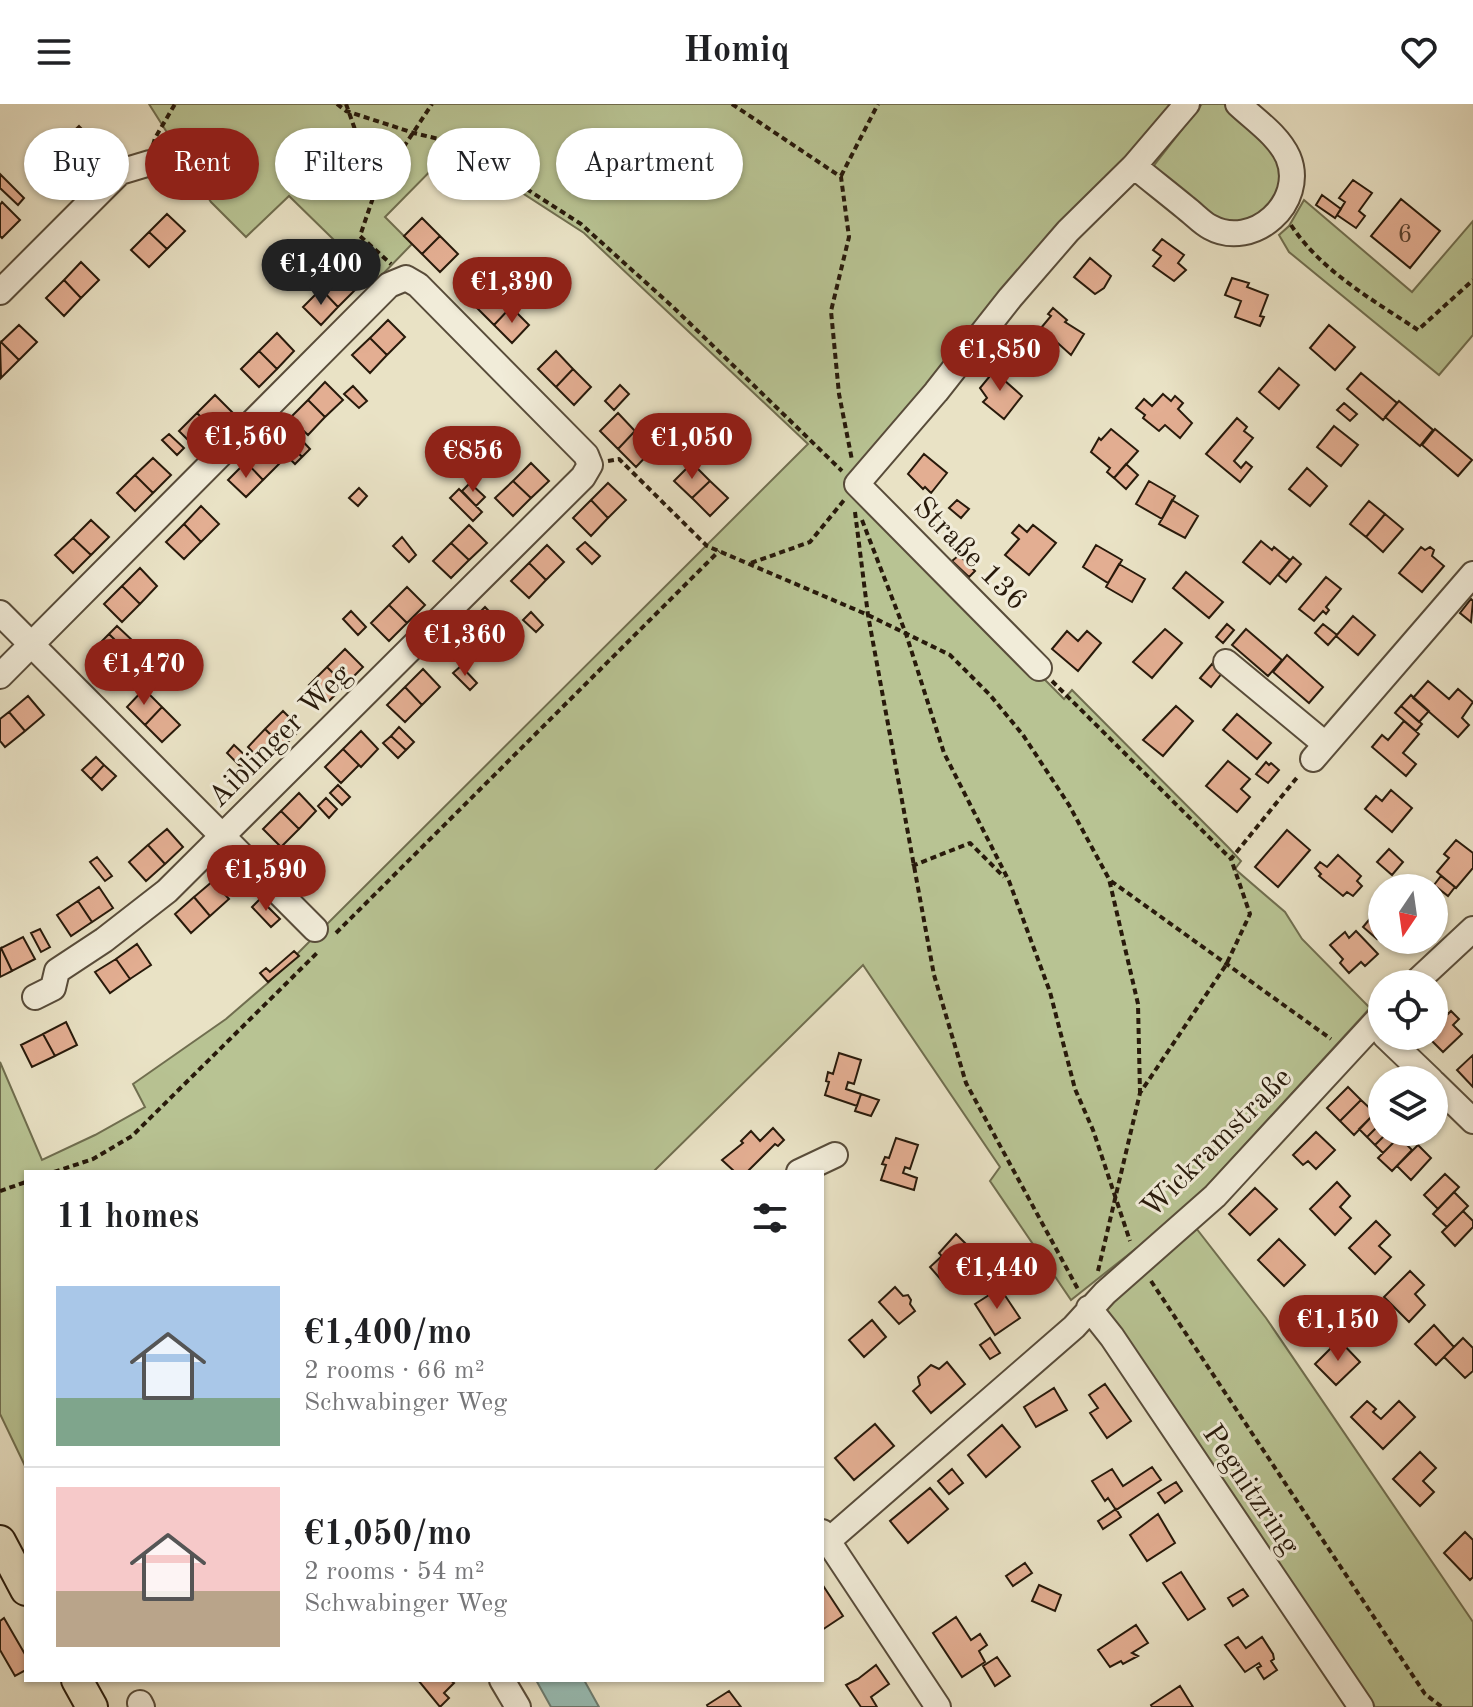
<!DOCTYPE html>
<html lang="en">
<head>
<meta charset="utf-8">
<style>
  :root { --surface:#fff; --page:#f2f2f2; --text:#202124; --muted:#757577; --line:#e0e0e0; --accent:#8f2418 }
  body { margin:0; font-family:"Old Standard TT",serif; background:var(--page); color:var(--text); height:100vh; display:flex; flex-direction:column; font-size:30px; white-space:nowrap }
  * { box-sizing:border-box; margin:0 }
  p { font-size:26px; color:var(--muted) }
  .icon { flex:none; width:44px; height:44px; fill:none; stroke:currentColor; stroke-width:2; stroke-linecap:round; stroke-linejoin:round }
  .map { position:relative; flex:1; overflow:hidden }
  .drawer { position:absolute; left:24px; top:1066px; width:800px; height:512px; display:flex; flex-direction:column; background:var(--surface); border-radius:0px; box-shadow:0 2px 6px #0004 }
  .drawer>* { flex:none }
  .guide { position:absolute; left:24px; top:24px; width:800px; height:72px; display:flex; gap:16px }
  .needle { width:52px; rotate:193deg }
  .fabs { position:absolute; left:1368px; top:770px; display:grid; gap:16px }
  .fabs a { display:grid; place-items:center; width:80px; height:80px; border-radius:50%; background:var(--surface); box-shadow:0 2px 6px #0004; font-size:40px }
  .price { position:absolute; translate:-50% -68px; padding:0 18px; border-radius:28px; background:var(--accent); color:#fff; font-size:26px; line-height:52px; filter:drop-shadow(0 2px 4px #0008) }
  .price::after { content:''; position:absolute; left:50%; top:48px; width:24px; height:18px; margin-left:-12px; background:inherit; clip-path:polygon(0 0,100% 0,50% 100%) }
  .price.current { background:#222; color:#fff }
  ul { padding:0; list-style:none }
  li { display:flex; align-items:center; gap:24px; height:200px; padding:0 32px }
  li+li { border-top:2px solid var(--line) }
  li span { display:grid; place-items:center; flex:none; width:224px; height:160px; border-radius:0px; color:#555 }
  li>.icon { margin-inline-start:auto }
  span .icon { width:96px; height:96px; fill:#fffc; stroke-width:1 }
  li b { font-size:34px }
  h2 { display:flex; justify-content:space-between; align-items:center; height:96px; padding:0 32px; font-size:34px }
  .pill { padding:0 28px; border-radius:36px; background:var(--surface); box-shadow:0 2px 6px #0004; font-size:28px; line-height:72px }
  .pill.current { background:var(--accent); color:#fff }
  header { display:flex; justify-content:space-between; align-items:center; height:104px; padding:0 32px; background:var(--surface); font-size:36px; font-weight:800 }
  .map>svg:first-child { display:block }
</style>
</head>
<body>
<header><svg class="icon" aria-label="menu" viewBox="0 0 24 24"><path d="M4 6h16M4 12h16M4 18h16"/></svg>Homiq<svg class="icon" aria-label="heart" viewBox="0 0 24 24"><path d="M12 20l-8-8c-3-5 5-10 8-4 3-6 11-1 8 4z"/></svg></header>
<div class="map">
<svg width="1473" height="1603" viewBox="0 0 1473 1603">
  <rect width="100%" height="100%" fill="#e9e2c5"/>
  <filter id="stains"><feTurbulence type="fractalNoise" baseFrequency=".0025" numOctaves="4"/><feColorMatrix values="0 0 0 0 .2 0 0 0 0 .09 0 0 0 0 .02 0 0 0 .5 -.17"/></filter>
  <radialGradient id="worn" r=".72"><stop offset=".6" stop-color="#630" stop-opacity="0"/><stop offset="1" stop-color="#630" stop-opacity=".3"/></radialGradient>
  <path fill="#b8c393" stroke="#706e4f" stroke-width="2" d="M149 0H1173L851 380 1064 595 1072 586 1228 743 1241 757 1235 765 1285 808 1302 835 1370 904 1186 1105 1071 1196 990 1077 1000 1063 863 861 653 1068H26V1364L0 1310V958L42 1056 95 1031 145 1003 133 980 226 915 269 878 808 340 584 129 453 44 385 113 412 140 376 177 289 92 246 133 211 98Z
    M1202 0H1228L1287 62 1277 98 1247 119H1227L1213 113 1152 64Z
    M1304 96 1412 188 1473 117V231L1439 271 1289 148 1279 131 1289 122Z
    M1196 1124 1266 1214 1473 1518V1603H1375L1100 1199Z"/>
  <path fill="#97bdb5" stroke="#6b7c71" stroke-width="2" d="M536 1576H584L599 1603H551Z"/>
  <path fill="#e3ae92" stroke="#281a0b" stroke-width="2" d="M79 22 97 40 79 57 61 39Z
    M61 39 79 57 61 75 43 57Z
    M0 70 24 94 18 101 0 84Z
    M1353 76 1372 89 1359 107 1365 112 1356 124 1337 111 1345 98 1339 94Z
    M1322 91 1341 105 1335 114 1316 101Z
    M1401 95 1440 127 1410 164 1371 132Z
    M2 98 20 116 2 134 0 132V101Z
    M167 110 185 127 167 145 149 128Z
    M422 114 440 132 422 150 404 132Z
    M149 128 167 145 149 163 131 146Z
    M440 132 458 150 440 168 422 150Z
    M1162 135 1184 151 1178 159 1186 166 1174 177 1153 162 1161 152 1153 146Z
    M1090 154 1111 172 1104 184 1095 190 1074 173Z
    M81 158 99 176 81 194 64 176Z
    M339 167 356 185 338 203 321 185Z
    M1232 174 1249 179 1247 183 1268 191 1260 212 1264 213 1260 222 1235 213 1241 197 1225 191Z
    M64 176 81 194 64 212 46 194Z
    M321 185 338 203 321 221 303 203Z
    M493 186 511 203 494 221 476 203Z
    M511 203 529 221 512 239 494 221Z
    M1053 204 1067 216 1065 218 1084 230 1071 251 1041 224 1051 212 1048 210Z
    M388 216 405 233 387 251 370 234Z
    M19 221 37 238 19 256 1 238Z
    M1329 221 1355 243 1335 266 1310 244Z
    M277 229 294 247 277 265 259 247Z
    M370 234 387 251 370 269 352 251Z
    M1 238 19 256 1 274 0 240Z
    M259 247 277 265 259 283 241 265Z
    M556 247 573 265 556 283 538 265Z
    M999 261 1009 269 1004 276 1022 292 1004 315 983 298 987 294 980 284Z
    M1279 264 1299 281 1279 305 1259 288Z
    M573 265 591 283 574 301 556 283Z
    M1361 269 1397 299 1383 316 1347 285Z
    M325 278 343 296 325 313 308 296Z
    M620 281 629 290 614 306 605 297Z
    M353 282 367 297 359 304 344 290Z
    M1163 290 1171 297 1175 292 1183 299 1178 305 1192 319 1180 334 1165 321 1159 327 1143 314 1145 311 1136 304 1144 295 1152 302Z
    M215 291 233 309 215 327 197 309Z
    M308 296 325 313 308 331 290 314Z
    M1399 297 1433 326 1420 342 1385 313Z
    M1344 299 1357 310 1350 317 1337 306Z
    M197 309 215 327 197 345 179 327Z
    M618 309 635 327 618 345 600 327Z
    M1237 314 1247 323 1244 327 1253 334 1234 357 1241 364 1246 358 1252 363 1240 378 1206 350Z
    M1334 322 1358 341 1341 362 1317 343Z
    M1111 325 1138 347 1114 374 1107 368 1110 364 1091 348 1099 334 1101 336Z
    M1435 325 1472 356 1458 372 1422 341Z
    M635 327 653 345 636 363 618 345Z
    M169 330 184 344 177 351 162 336Z
    M296 330 310 345 302 353 288 338Z
    M288 338 302 353 295 360 280 345Z
    M263 340 281 358 263 376 246 358Z
    M924 350 947 369 931 389 925 383 923 385 908 370Z
    M153 354 171 371 153 389 135 371Z
    M246 358 263 376 246 393 228 376Z
    M531 359 549 377 531 394 513 377Z
    M692 359 710 377 692 394 674 377Z
    M1126 360 1138 371 1126 385 1114 374Z
    M1307 364 1327 382 1310 402 1289 385Z
    M135 371 153 389 135 407 117 389Z
    M513 377 531 394 513 412 495 394Z
    M710 377 728 394 710 412 692 394Z
    M1149 377 1175 392 1162 415 1136 400Z
    M470 379 485 393 476 402 462 387Z
    M608 379 626 396 608 414 591 396Z
    M359 384 367 392 358 402 349 394Z
    M459 385 482 408 473 417 450 394Z
    M591 396 608 414 591 432 573 414Z
    M957 396 969 405 961 414 949 404Z
    M1172 396 1198 412 1185 434 1159 420Z
    M1369 397 1385 410 1366 433 1350 420Z
    M201 402 219 420 201 438 184 420Z
    M1385 410 1403 425 1383 448 1366 433Z
    M91 416 109 433 91 451 73 434Z
    M184 420 201 438 184 455 166 438Z
    M469 421 487 439 469 456 451 439Z
    M1019 421 1027 428 1033 421 1056 439 1029 471 1005 451 1019 435 1012 429Z
    M402 433 416 451 409 458 393 442Z
    M73 434 91 451 73 469 55 451Z
    M1261 437 1272 446 1274 443 1290 456 1270 480 1243 458Z
    M585 438 600 452 592 460 577 445Z
    M451 439 469 456 451 474 433 457Z
    M547 441 564 458 546 476 529 459Z
    M1096 441 1122 456 1108 479 1083 463Z
    M1421 443 1425 446 1430 443 1434 446 1432 452 1444 462 1422 488 1399 469Z
    M959 451 975 467 969 473 952 457Z
    M1293 453 1301 460 1286 478 1278 471Z
    M529 459 546 476 529 494 511 477Z
    M1119 460 1145 475 1132 498 1106 483Z
    M140 464 157 482 140 500 122 482Z
    M1186 468 1223 498 1209 514 1173 484Z
    M1326 473 1341 485 1326 503 1329 506 1326 510 1323 507 1314 517 1299 505Z
    M122 482 140 500 122 518 104 500Z
    M407 483 425 501 407 519 389 501Z
    M1471 495 1473 497 1471 518 1460 509Z
    M389 501 407 519 389 537 371 519Z
    M485 503 502 521 484 539 467 521Z
    M351 507 366 523 358 531 343 515Z
    M531 508 543 521 536 528 523 516Z
    M1353 512 1375 531 1358 551 1336 532Z
    M1227 520 1234 526 1223 539 1216 533Z
    M1323 520 1337 531 1328 541 1315 529Z
    M467 521 484 539 467 556 449 539Z
    M117 522 133 537 125 546 109 530Z
    M1165 525 1182 539 1152 574 1133 558Z
    M1246 525 1282 556 1268 572 1232 541Z
    M1067 527 1078 537 1087 527 1101 539 1078 567 1052 545Z
    M109 530 121 542 113 551 101 538Z
    M345 545 363 563 345 581 327 563Z
    M1287 551 1323 583 1309 599 1273 568Z
    M1212 560 1222 569 1211 583 1200 574Z
    M461 562 477 579 470 586 453 569Z
    M327 563 345 581 327 599 309 581Z
    M423 565 440 583 422 601 405 583Z
    M1428 577 1449 595 1458 585 1473 598 1462 614 1469 621 1458 633 1413 594Z
    M405 583 422 601 405 618 387 601Z
    M144 585 162 603 145 621 127 603Z
    M1411 591 1429 607 1419 618 1401 602Z
    M28 592 44 611 25 627 9 608Z
    M1176 602 1193 617 1163 652 1143 636Z
    M1401 602 1422 620 1416 627 1395 609Z
    M162 603 180 621 162 638 145 621Z
    M283 607 301 625 283 643 265 625Z
    M9 608 25 627 5 643 0 637V615Z
    M1237 610 1271 639 1257 655 1223 626Z
    M1404 617 1419 630 1403 649 1416 660 1406 672 1372 643 1382 631 1388 636Z
    M399 623 414 638 406 646 391 632Z
    M265 625 282 642 264 660 248 643Z
    M361 627 378 645 361 663 343 645Z
    M391 632 406 646 398 654 383 639Z
    M234 641 249 655 241 663 227 649Z
    M343 645 359 661 341 679 325 663Z
    M96 653 104 661 91 675 82 666Z
    M1228 657 1250 675 1241 685 1250 693 1237 708 1206 682Z
    M1266 658 1269 661 1271 659 1279 666 1268 679 1256 670Z
    M104 661 116 672 102 686 91 675Z
    M338 681 350 693 342 701 330 689Z
    M1391 686 1412 704 1392 728 1365 705 1376 692 1382 697Z
    M299 689 316 707 299 725 281 707Z
    M326 694 337 705 329 714 318 702Z
    M281 707 299 725 281 743 263 725Z
    M167 725 183 743 165 760 148 741Z
    M1287 726 1310 746 1278 783 1255 763Z
    M1456 736 1473 749V764L1456 784 1437 768 1449 754 1444 750Z
    M148 741 165 760 146 777 129 758Z
    M1389 745 1403 758 1392 771 1377 758Z
    M282 750 297 765 289 773 274 758Z
    M1338 751 1361 772 1357 777 1362 782 1353 792 1347 788 1343 792 1319 772 1321 770 1315 764 1320 758 1327 763Z
    M97 753 112 772 105 777 90 758Z
    M1441 772 1455 783 1448 792 1434 781Z
    M213 777 229 795 210 812 194 793Z
    M99 783 113 804 92 818 78 797Z
    M194 793 210 812 191 829 175 810Z
    M260 795 280 815 271 823 252 803Z
    M1382 795V829L1377 835 1363 823 1374 810 1371 807Z
    M78 797 92 818 71 832 57 811Z
    M40 825 50 843 41 848 31 829Z
    M1356 827 1378 850 1365 862 1361 858 1349 869 1340 859 1343 855 1330 841 1345 828 1349 834Z
    M23 833 35 855 12 867 1 844Z
    M137 840 151 861 130 875 116 855Z
    M1 844 12 867 0 873V845Z
    M294 847 299 852 268 878 260 869 266 864 270 868Z
    M116 855 130 875 110 889 95 868Z
    M1436 897 1448 910 1451 907 1459 915 1453 921 1462 930 1443 948 1427 932H1434Z
    M66 918 77 941 55 952 43 930Z
    M43 930 55 952 32 963 21 941Z
    M839 949 861 956 854 980 848 978 846 985 861 990 857 1002 825 991 829 978 826 977 828 968 833 970Z
    M1473 951V983L1457 966Z
    M1348 983 1361 996 1340 1017 1327 1004Z
    M861 990 879 996 871 1012 855 1007Z
    M1361 996 1375 1009 1354 1031 1340 1017Z
    M1375 1009 1382 1018 1367 1033 1359 1025Z
    M1382 1018V1028H1388L1375 1041 1367 1033Z
    M773 1024 784 1036 778 1042 775 1040 747 1068H735L722 1056 743 1039 741 1037 751 1027 760 1037Z
    M1316 1028 1335 1046 1316 1065 1308 1057 1303 1061 1293 1051Z
    M1388 1028H1394L1399 1033 1383 1049 1375 1041Z
    M1399 1033 1412 1046 1392 1067 1378 1054Z
    M896 1034 918 1041 910 1065 905 1063 903 1069 917 1074 914 1086 881 1076 886 1061 882 1060 885 1053 889 1054Z
    M1418 1041 1431 1054 1411 1076 1397 1062Z
    M1445 1070 1459 1083 1438 1105 1424 1091Z
    M1337 1078 1350 1092 1340 1103 1351 1114 1335 1131 1310 1105Z
    M1255 1084 1277 1105 1250 1131 1229 1110Z
    M1454 1088 1468 1102 1447 1123 1433 1110Z
    M1463 1107 1473 1117V1123L1455 1142 1442 1128Z
    M1376 1117 1390 1131 1379 1142 1391 1153 1375 1170 1349 1144Z
    M956 1130 983 1157 962 1175 939 1149Z
    M1279 1135 1305 1161 1284 1182 1258 1156Z
    M942 1152 955 1167 943 1178 930 1163Z
    M1410 1167 1424 1181 1415 1190 1425 1201 1409 1218 1384 1193Z
    M895 1183 903 1192 908 1191 911 1196 910 1200 915 1207 899 1220 879 1198Z
    M1000 1184 1020 1214 995 1231 975 1200Z
    M1312 1196 1333 1217 1309 1241 1288 1220Z
    M872 1216 886 1233 864 1253 849 1236Z
    M1434 1221 1454 1243 1436 1261 1415 1240Z
    M990 1234 1000 1249 990 1255 980 1241Z
    M1463 1234 1473 1244V1267L1465 1274 1444 1253Z
    M1339 1236 1360 1258 1336 1281 1315 1260Z
    M947 1258 965 1280 931 1309 913 1287 920 1281 918 1273 931 1261 939 1265Z
    M1105 1280 1131 1317 1107 1334 1090 1309 1098 1304 1089 1291Z
    M1054 1284 1067 1306 1036 1323 1024 1303Z
    M1367 1297 1376 1305 1373 1308 1381 1315 1399 1297 1415 1313 1383 1345 1351 1313Z
    M875 1320 894 1342 854 1376 835 1354Z
    M1002 1321 1020 1343 986 1373 968 1351Z
    M1420 1348 1436 1364 1423 1377 1434 1388 1420 1402 1393 1375Z
    M1152 1363 1161 1376 1116 1406 1108 1394 1105 1397 1092 1377 1112 1365 1123 1382Z
    M952 1365 963 1379 949 1390 938 1377Z
    M1176 1378 1182 1387 1165 1399 1158 1389Z
    M930 1384 948 1405 908 1439 890 1417Z
    M1116 1405 1121 1413 1103 1425 1098 1417Z
    M1158 1410 1175 1439 1147 1457 1130 1431Z
    M1465 1428 1473 1436V1473L1470 1476 1444 1449Z
    M1025 1459 1032 1469 1013 1482 1006 1472Z
    M1181 1468 1205 1505 1188 1516 1163 1479Z
    M822 1480 843 1512 822 1526Z
    M1039 1481 1061 1491 1055 1507 1032 1497Z
    M1243 1485 1248 1492 1233 1502 1228 1494Z
    M956 1513 971 1536 980 1530 987 1541 979 1547 985 1558 962 1573 933 1529Z
    M4 1514 26 1552V1566L15 1572 0 1546V1517Z
    M1136 1521 1148 1539 1132 1549 1138 1552 1123 1560 1121 1557 1110 1563 1098 1546Z
    M1238 1533 1246 1544 1262 1533 1273 1550 1274 1555 1271 1557 1277 1566 1264 1575 1257 1564 1261 1562 1259 1559 1245 1568 1225 1541Z
    M997 1553 1010 1572 995 1582 983 1562Z
    M876 1561 889 1580 871 1593 877 1603H861L846 1581 858 1575Z
    M418 1576H450L454 1579 444 1589 449 1594 440 1603Z
    M1180 1582 1193 1603H1152L1151 1601Z
    M729 1587 741 1603H708L707 1601Z"/>
  <g fill="none" stroke-linecap="round" stroke-linejoin="round">
    <defs>
      <path id="minor" d="M1134 62C1151 76 1169 90 1186 104 1194 110 1202 119 1210 123 1253 147 1307 98 1288 53 1278 31 1255 16 1238 0
        M0 188 120 68 150 59
        M0 509 315 825
        M1226 558 1325 640
        M1039 564 857 380 936 288 1010 194 1068 127 1134 62 1187 0
        M0 572 389 181 406 174 418 181 586 351 590 361 583 373 167 787 104 836 57 867 53 884 35 893
        M1313 655 1473 470
        M1414 880 1473 825
        M1385 932 1431 976
        M1434 979 1473 1017
        M799 1068 835 1051
        M1089 1204 1112 1233 1361 1603
        M822 1428 938 1603
        M828 1437 1074 1223 1105 1189 1215 1092 1382 911
        M502 1576 518 1603
        M140 1599 142 1603"/>
      <path id="major" d="M0 1437 26 1486
        M77 1576 92 1603"/>
    </defs>
    <use href="#minor" stroke="#584c3a" stroke-width="28"/>
    <use href="#major" stroke="#281a0b" stroke-width="34"/>
    <path stroke="#281a0b" stroke-width="4" stroke-dasharray="6 4" stroke-linecap="butt" d="M337 0 346 7 414 29 455 39 581 120 673 203 842 367
      M346 0 376 85 360 132 391 160
      M732 0 841 73 849 133 831 207 839 290 852 356
      M153 41 155 34 175 0
      M841 72 878 0
      M376 85 432 0
      M1291 121C1321 167 1373 196 1418 226L1473 176
      M608 357 619 355 707 442 868 511 950 551 990 591 1023 631 1069 701 1109 775 1138 900 1140 989
      M855 408 868 511 934 871 966 979 1079 1187
      M862 416 906 530 944 649 1009 777 1050 888 1075 985 1093 1026 1130 1137
      M751 459 810 438 845 395
      M1052 577 1230 754
      M912 762 970 739 1004 773
      M1111 777 1331 935
      M336 829 719 447
      M54 1068 93 1055 132 1032 319 847
      M0 1087 26 1078
      M1098 1167 1140 989 1226 861 1250 810 1231 755 1299 671
      M1151 1177 1425 1590 1442 1603"/>
    <use href="#minor" stroke="#f1ecd9" stroke-width="24"/>
    <use href="#major" stroke="#e9e2c5" stroke-width="30"/>
  </g>
  <g text-anchor="middle" stroke-width="6" stroke-linejoin="round" paint-order="stroke">
    <g font-size="26" fill="#573f2d">
      <text x="1405" y="138">6</text>
    </g>
    <g font-size="30" fill="#281a0b" stroke="#f1ecd9">
      <text transform="translate(971 449) rotate(45)" y="10">Straße 136</text>
      <text transform="translate(279 631) rotate(-45)" y="10">Aiblinger Weg</text>
      <text transform="translate(1216 1038) rotate(-45)" y="10">Wickramstraße</text>
      <text transform="translate(1252 1385) rotate(56)" y="10">Pegnitzring</text>
    </g>
  </g>
  <rect width="100%" height="100%" filter="url(#stains)"/>
  <rect width="100%" height="100%" fill="url(#worn)"/>
</svg>
<div class="fabs">
<a><svg class="needle" viewBox="-14 -14 28 28"><path d="M0-13l5 13h-10z" fill="#e53935"/><path d="M0 13l5-13h-10z" fill="#757577"/></svg></a>
<a><svg class="icon" aria-label="locate" viewBox="0 0 24 24"><circle cx="12" cy="12" r="6"/><path d="M12 2v4M12 18v4M2 12h4M18 12h4"/></svg></a>
<a><svg class="icon" aria-label="layers" viewBox="0 0 24 24"><path d="M12 4l9 5-9 5-9-5zM3 14l9 5 9-5"/></svg></a>
</div>
<b class="price current" style="left:321px;top:203px">€1,400</b>
<b class="price" style="left:512px;top:221px">€1,390</b>
<b class="price" style="left:1000px;top:289px">€1,850</b>
<b class="price" style="left:246px;top:376px">€1,560</b>
<b class="price" style="left:692px;top:377px">€1,050</b>
<b class="price" style="left:473px;top:390px">€856</b>
<b class="price" style="left:465px;top:574px">€1,360</b>
<b class="price" style="left:144px;top:603px">€1,470</b>
<b class="price" style="left:266px;top:809px">€1,590</b>
<b class="price" style="left:997px;top:1207px">€1,440</b>
<b class="price" style="left:1338px;top:1259px">€1,150</b>
<div class="guide">
<a class="pill">Buy</a>
<a class="pill current">Rent</a>
<a class="pill">Filters</a>
<a class="pill">New</a>
<a class="pill">Apartment</a>
</div>
<section class="drawer">
<h2>11 homes<svg class="icon" aria-label="filters" viewBox="0 0 24 24"><path d="M4 7h16M4 17h16"/><circle cx="9" cy="7" r="2"/><circle cx="15" cy="17" r="2"/></svg></h2>
<ul>
<li><span style="background:linear-gradient(#a9c7e8 70%,#7fa58c 0)"><svg class="icon" aria-label="home" viewBox="0 0 24 24"><path d="M3 11l9-7 9 7M6 9v11h12V9"/></svg></span><div><b>€1,400/mo</b><p>2 rooms · 66 m²</p><p>Schwabinger Weg</p></div></li>
<li><span style="background:linear-gradient(#f6c9c9 65%,#b9a48a 0)"><svg class="icon" aria-label="home" viewBox="0 0 24 24"><path d="M3 11l9-7 9 7M6 9v11h12V9"/></svg></span><div><b>€1,050/mo</b><p>2 rooms · 54 m²</p><p>Schwabinger Weg</p></div></li>
</ul>
</section>
</div>
</body>
</html>
